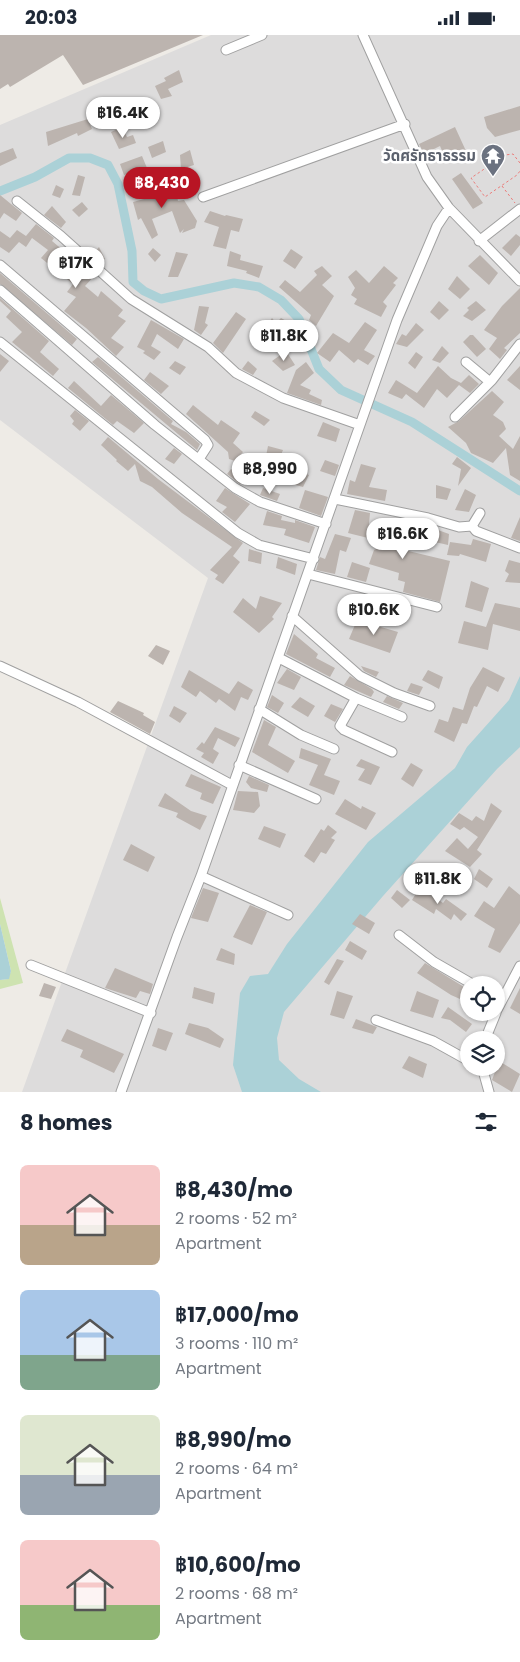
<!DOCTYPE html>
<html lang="en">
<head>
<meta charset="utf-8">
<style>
  :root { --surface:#fff; --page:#f6f6f7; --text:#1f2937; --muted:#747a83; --accent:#b81524 }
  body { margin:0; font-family:Poppins,"Noto Sans Thai",sans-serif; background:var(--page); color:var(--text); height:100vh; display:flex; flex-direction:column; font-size:19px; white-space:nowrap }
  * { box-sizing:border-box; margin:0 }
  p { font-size:16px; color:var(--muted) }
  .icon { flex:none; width:28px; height:28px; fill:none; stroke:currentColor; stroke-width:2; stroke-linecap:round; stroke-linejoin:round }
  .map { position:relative; height:1057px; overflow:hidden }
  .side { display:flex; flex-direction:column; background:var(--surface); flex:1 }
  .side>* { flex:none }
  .buttons { position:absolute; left:460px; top:941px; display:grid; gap:10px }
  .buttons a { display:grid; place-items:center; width:45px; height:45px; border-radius:50%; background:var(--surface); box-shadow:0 1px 4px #0004; font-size:25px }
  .price { position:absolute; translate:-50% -42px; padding:0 11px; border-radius:18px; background:#fff; color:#222; font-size:16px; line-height:32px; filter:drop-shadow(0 1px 2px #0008) }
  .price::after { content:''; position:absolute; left:50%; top:30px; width:15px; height:11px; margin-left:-8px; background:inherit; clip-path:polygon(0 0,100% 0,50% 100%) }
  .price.on { background:var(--accent); color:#fff }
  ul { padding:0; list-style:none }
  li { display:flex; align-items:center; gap:15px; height:125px; padding:0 20px }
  li span { display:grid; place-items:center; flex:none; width:140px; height:100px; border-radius:8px; color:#555 }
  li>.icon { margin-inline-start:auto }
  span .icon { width:60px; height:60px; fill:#fffc; stroke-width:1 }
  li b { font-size:21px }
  h2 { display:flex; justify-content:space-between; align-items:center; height:60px; padding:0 20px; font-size:21px }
  .status { display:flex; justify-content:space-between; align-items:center; height:35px; padding:0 25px; background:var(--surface); direction:ltr }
  .status svg { height:14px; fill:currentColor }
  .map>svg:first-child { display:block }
</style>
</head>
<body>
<div class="status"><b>20:03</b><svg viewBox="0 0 49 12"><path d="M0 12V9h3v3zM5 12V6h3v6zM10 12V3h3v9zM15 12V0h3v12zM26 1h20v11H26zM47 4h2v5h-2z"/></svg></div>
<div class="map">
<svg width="520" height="1057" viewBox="0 0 520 1057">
  <rect width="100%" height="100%" fill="#eeebe6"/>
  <path fill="#dddcdc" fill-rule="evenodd" d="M211 0H520V1057H22L208 543 0 385V90ZM469 950H496V978H469ZM469 1005H496V1032H469Z"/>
  <path fill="#cee3b1" d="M0 863 23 948 0 954V945L8 944 11 936 0 889Z"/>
  <path fill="#abd1d7" d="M520 641V712L497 734 383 861 284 977 277 1003 279 1025 299 1044 321 1057H242L233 1030 240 958 250 941 268 939 287 909 368 807 455 733 467 712 509 665Z
    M0 889 11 936 9 944 0 945Z"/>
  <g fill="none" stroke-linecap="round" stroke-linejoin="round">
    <path stroke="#abd1d7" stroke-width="9" d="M0 156 35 142 69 123H90L108 130 118 149 132 216 133 247 144 256 161 264 234 248 259 252 281 265 299 284 319 334 341 355 412 387 520 456"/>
  </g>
  <path fill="#bcb4af" d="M0 0H203L83 50 63 20 10 52 8 49 0 54Z
    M179 35 183 47 168 54 172 61 161 64 155 51 166 46 164 43Z
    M520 71V95L495 102 487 93 484 82Z
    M88 84 92 94 78 101 77 98 48 111 46 97Z
    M122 92 127 102 133 100 136 108 119 114 111 97Z
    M455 92 466 116 446 125 440 111 424 119 419 109Z
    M163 106 166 117 152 123 148 112Z
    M13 113 17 123 0 131V118Z
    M190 115 194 130 181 134 180 120Z
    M142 121 147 133 124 140 120 129Z
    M461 138 483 168 473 174 452 144Z
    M78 140 85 142 80 161 72 160Z
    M149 144 157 162 169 158 172 164 177 161 178 166 184 165 197 186 195 193 182 198 184 194 180 198 172 176 152 184 158 200 152 204 141 183 138 185 133 167 144 164 136 149Z
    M56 150 64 154 60 163 52 160Z
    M0 160 22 178 16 186 4 178 0 184Z
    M82 167 88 174 79 182 72 175Z
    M52 171 66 187 61 193 44 180Z
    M210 176 225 181 226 180 243 184 239 197 231 195 226 214 213 211 219 192 204 187Z
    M36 189 54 203 52 206 64 216 66 214 74 221 65 231 76 239 84 230 95 240 85 251 98 262 101 256 123 275 118 281 126 286 111 303 124 312 116 321 86 293 64 276 76 262 67 257 73 249 41 223 48 215 32 203 26 212 19 207 9 218 0 212V196L10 203 17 195 26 201Z
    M516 199 520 202V210L511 221 502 213Z
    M99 212 105 224 99 227 92 220Z
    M153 213 161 220 155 227 148 219Z
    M291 214 303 222 295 234 283 226Z
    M230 216 241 220 240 225 263 231 259 243 246 238 247 236 227 231Z
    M176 217 188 219 178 242H168Z
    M480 220 498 238 489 250 468 231Z
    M322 231 332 241 322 250 334 261 316 291 309 285 311 280 279 252 285 245 300 257 317 240 314 236Z
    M384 231 398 243 393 248 396 250 383 267 387 271 381 282 354 269 357 264 351 260 355 253 348 242 356 235 369 248Z
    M0 238 77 304 72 310 0 249Z
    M457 241 470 254 460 264 448 254Z
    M520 253V298L504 313 507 315 500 324 489 314 497 303 484 295 502 271Z
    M0 263 49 306 40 317 59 334 53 341 12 307 22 297 6 282 11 276 0 266Z
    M439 266 449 275 439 285 430 277Z
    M476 266 486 275 472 286 463 281 469 275 467 273Z
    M199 271 209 272 205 288 208 290 201 300 194 295Z
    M236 277 246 284 223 318 213 308Z
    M272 283 276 288 281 283 290 288 285 295 277 289 292 309 284 316 261 299Z
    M151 285 184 304 178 314 157 299 151 311 161 317 154 325 143 318 145 316 137 312Z
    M365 287 377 295 364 315 375 321 368 330 358 324 354 328 339 315 330 327 317 318 333 298 349 308Z
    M416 288 424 295 407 312 396 309 402 299 406 301Z
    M470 300H473L486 314 477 322 463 307Z
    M442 311 449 318 440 328 432 325Z
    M286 316 295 330 283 336 272 326Z
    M416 317 423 322 415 334 408 328Z
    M0 319 9 326 0 337Z
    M98 322 173 386 171 389 186 397 200 409 197 415 92 327Z
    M175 326 186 332 180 340 169 333Z
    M248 326 257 334 253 340 242 334Z
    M306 327 314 338 300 350 311 355 309 359 322 365 321 370 287 358 296 335Z
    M438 331 451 343 461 348 469 340 479 349 470 358 459 350 447 363 437 354 424 373 406 359 402 364 388 358 396 345 417 358Z
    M520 331V355L507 345Z
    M150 337 169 351 161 359 144 345Z
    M74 346 101 371 111 360 144 388 134 398 117 386 113 390 68 353Z
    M492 356 504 367 493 380 503 387 506 394 499 401 513 414 520 401V446L510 440 506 413 493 428 471 418 466 408 448 392 459 386Z
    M193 370 218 390 221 385 240 398 233 408 243 417 235 426 229 424 228 417 186 379Z
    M75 375 89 386 80 396 72 389 74 386 70 381Z
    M255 376 270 385 264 391 251 382Z
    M323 387 340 394 336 407 317 401Z
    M108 402 158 444 243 508 233 521 240 527 223 549 215 544 218 540 210 535 232 512 182 478 152 452 140 446 135 429 128 436 116 426 117 425 101 410Z
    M268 411 283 415 278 427 266 421Z
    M174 413 182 419 174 429 165 424Z
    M457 422 471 433 458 451 461 434 452 429Z
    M325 425 339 430 335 441 320 436Z
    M361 429 376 433 369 452 387 455 385 466 347 459 350 445 355 447Z
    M242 432 239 445 242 446 240 449 227 439 231 434 237 437Z
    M291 433 309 440 303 452 285 447Z
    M436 450 451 454 447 465 436 463Z
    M225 453 250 469 235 487 222 477 227 472 216 466Z
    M263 453 280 459 277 466 260 460Z
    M465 454 476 460 469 477 455 475Z
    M305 455 328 462 321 481 299 473Z
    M355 475 370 478 369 489 393 494 392 496 404 500 400 514 450 526 440 567 403 557 405 547 398 545 399 538 369 529 374 515 388 508 348 498Z
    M267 476 282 481 281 485 295 488V485L315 492 309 508 284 500 286 494 263 490Z
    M520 482V506L511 503Z
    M438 495 449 499 448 510 435 507Z
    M335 499 351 503 346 517 340 515 335 539 316 535 320 522 325 524Z
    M473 504 491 509 486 527 460 519 459 521 447 520 450 507 471 510Z
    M249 514 262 518 261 529 248 526Z
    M278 522 297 529 295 540 276 533Z
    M509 525 520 528V548L505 547 509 539 505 536Z
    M352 527 370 533 366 547 347 542Z
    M471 546 489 553 482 577 465 572Z
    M260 561 282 568 272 582 274 584 259 598 233 577 243 563 256 574Z
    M495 568 520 573V596L493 589 488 615 458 608 464 586 486 592Z
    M357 585 398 597 390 618 349 604Z
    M294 599 318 619 316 623 335 633 330 642 286 619Z
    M156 610 170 616 163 630 148 621Z
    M361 631 379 637 376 642 364 636Z
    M483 632 505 643 498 657 487 651 477 672 474 671 467 689 462 688 454 707 434 697 439 684 448 687 453 672 463 675 470 653Z
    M287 634 301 642 294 655 277 648Z
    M189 635 229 659 238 646 253 655 248 665 241 662 235 676 219 664 216 668 200 656 196 662 181 652Z
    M428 635 443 642 439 654 422 645Z
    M350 641 372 654 374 657 371 662 344 650Z
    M411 648 423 652 419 660 407 656Z
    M272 660 284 668 278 678 267 672Z
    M387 661 403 668 399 674 383 667Z
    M300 662 315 671 308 682 291 672Z
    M118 666 144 678 143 680 155 687 150 699 110 677Z
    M331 669 343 674 335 687 324 681Z
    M174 671 187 678 180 688 169 681Z
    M264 685 276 692 268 710 295 726 288 738 252 717Z
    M215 692 240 703 235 712 218 703 213 714 219 718 213 729 201 722 204 718 196 714 202 707 204 709Z
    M301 713 331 724 324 740 340 746 334 760 309 750 318 730 299 723Z
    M361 724 380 732 371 750 358 745 365 734 356 731Z
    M411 728 423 735 413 752 401 744Z
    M191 739 221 752 213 769 200 764 202 758 185 751Z
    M249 741 269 750 267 757 251 753 246 747Z
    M238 756 258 757 260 771 254 778 233 775Z
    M165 758 191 776 207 781 200 795 176 782 178 778 158 771Z
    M345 764 361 774 362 771 376 778 366 795 335 779Z
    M491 768 502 776 477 815 482 819 470 832 445 816 457 803 468 814 478 802 464 792 460 795 450 789 459 778 472 786 476 781 484 786Z
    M328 790 337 797 331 803 335 805 326 819 321 817 314 828 304 821 321 794 324 796Z
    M264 791 286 799 280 813 258 804Z
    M131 809 155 822 148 837 123 825Z
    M444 831 459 843 449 854 438 845 441 841 438 838Z
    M479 834 493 844 487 853 474 844Z
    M509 851 520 860V888L500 918 488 912 495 894 474 881 484 866 494 873Z
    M420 852 443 868 446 864 467 879 461 886 454 879 451 885 436 874 434 879 412 865Z
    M203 853 219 858 208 887 191 883Z
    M397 855 410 865 402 873 391 863Z
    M250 870 267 877 252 910 233 902Z
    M360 879 375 888 369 899 352 889Z
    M350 906 367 916 362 925 345 915Z
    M221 913 235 919 234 930 216 925Z
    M337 924 344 926 329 950 324 947Z
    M425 928 469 955V968L451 960 417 938Z
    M115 933 153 949 150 959 140 956 136 963 105 953Z
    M44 948 56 952 51 964 39 961Z
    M194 952 215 958 213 969 192 963Z
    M520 953V979L510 973Z
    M337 956 353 961 344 984 330 980Z
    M417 956 439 965 433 983 410 976Z
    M448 972 472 989 466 997 450 985 441 983Z
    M356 984 377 992 373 999 352 993Z
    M189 988 208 993 224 1004 220 1013 185 999Z
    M158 993 173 998 166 1016 152 1011Z
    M67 994 124 1019 114 1038 80 1022 83 1015 61 1006Z
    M409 1021 427 1029 423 1043 402 1033Z
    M499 1026 520 1039 512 1057 492 1045Z"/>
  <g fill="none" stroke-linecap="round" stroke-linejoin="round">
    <defs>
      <path id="minor" d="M363 0 427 142 449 173 520 246
        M226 15 262 0
        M203 162 405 89
        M17 166 61 201 131 264 208 312 236 338 283 363 360 390
        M479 206 520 174
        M0 230 205 405 208 410 199 424
        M0 255 155 390 235 453 260 467 326 489
        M0 307 238 498 259 510 314 524
        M466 327 490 347
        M455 382 492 345 520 309
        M335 464 428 483 459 492 472 491 480 478
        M472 491 476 496 520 513
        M308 539 437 572
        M292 581 360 641 394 658 430 671
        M279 623 356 663 402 682
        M0 631 78 667 232 750
        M356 663 340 691 344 695 392 717
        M259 674 301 700 334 714
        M239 730 316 764
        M201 841 288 880
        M399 900 434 927 474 950
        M31 930 151 978
        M496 977 520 931
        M376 985 433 1006 469 1026
        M485 1005 496 978
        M482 1032 489 1057
        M121 1057 177 902 201 841 397 285 437 191 449 173"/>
    </defs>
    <use href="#minor" stroke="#a0a0a0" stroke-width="11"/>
    <path stroke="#eb7c7a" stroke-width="1" stroke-dasharray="2.5 2.5" stroke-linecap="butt" d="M520 128 513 119 505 120 471 143 485 162 517 140 520 136
      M502 151 515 168"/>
    <use href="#minor" stroke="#fff" stroke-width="9"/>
  </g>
  <defs>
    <symbol id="temple-pin" viewBox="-11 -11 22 30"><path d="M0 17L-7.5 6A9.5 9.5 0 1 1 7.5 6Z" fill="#6b7280" stroke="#fff"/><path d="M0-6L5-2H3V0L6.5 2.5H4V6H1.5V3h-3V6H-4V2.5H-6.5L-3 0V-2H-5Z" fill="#fff"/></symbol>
  </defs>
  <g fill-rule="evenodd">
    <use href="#temple-pin" x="479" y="107" width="28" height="38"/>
  </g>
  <g text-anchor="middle" stroke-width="5" stroke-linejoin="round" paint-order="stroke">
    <g font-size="15" font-weight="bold" fill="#5b616d" stroke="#fff" text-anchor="end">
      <text x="476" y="126">วัดศรัทธาธรรม</text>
    </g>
  </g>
</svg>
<div class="buttons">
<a><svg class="icon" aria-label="locate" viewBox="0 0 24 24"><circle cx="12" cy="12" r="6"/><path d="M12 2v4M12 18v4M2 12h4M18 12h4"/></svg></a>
<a><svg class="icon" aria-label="layers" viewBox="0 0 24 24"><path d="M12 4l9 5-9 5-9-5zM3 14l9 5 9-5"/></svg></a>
</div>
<b class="price" style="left:123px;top:104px">฿16.4K</b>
<b class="price on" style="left:162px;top:174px">฿8,430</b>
<b class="price" style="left:76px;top:254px">฿17K</b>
<b class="price" style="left:284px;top:327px">฿11.8K</b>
<b class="price" style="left:270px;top:460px">฿8,990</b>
<b class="price" style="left:403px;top:525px">฿16.6K</b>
<b class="price" style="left:374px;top:601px">฿10.6K</b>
<b class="price" style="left:438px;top:870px">฿11.8K</b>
</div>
<section class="side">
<h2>8 homes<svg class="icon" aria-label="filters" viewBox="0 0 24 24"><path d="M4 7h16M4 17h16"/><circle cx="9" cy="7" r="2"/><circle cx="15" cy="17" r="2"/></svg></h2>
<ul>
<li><span style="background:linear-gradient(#f6c9c9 60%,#b9a48a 0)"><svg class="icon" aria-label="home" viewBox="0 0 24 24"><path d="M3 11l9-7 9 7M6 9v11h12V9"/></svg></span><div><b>฿8,430/mo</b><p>2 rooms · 52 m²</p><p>Apartment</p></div></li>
<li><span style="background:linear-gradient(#a9c7e8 65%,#7fa58c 0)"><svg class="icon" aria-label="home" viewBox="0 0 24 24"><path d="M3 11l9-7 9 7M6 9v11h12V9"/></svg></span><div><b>฿17,000/mo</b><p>3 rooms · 110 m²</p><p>Apartment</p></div></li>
<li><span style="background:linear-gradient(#dfe7d0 60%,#9aa5b1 0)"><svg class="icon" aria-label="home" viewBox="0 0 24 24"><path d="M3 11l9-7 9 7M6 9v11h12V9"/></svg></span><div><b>฿8,990/mo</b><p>2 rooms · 64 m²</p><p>Apartment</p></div></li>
<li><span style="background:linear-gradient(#f6c9c9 65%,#8fb573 0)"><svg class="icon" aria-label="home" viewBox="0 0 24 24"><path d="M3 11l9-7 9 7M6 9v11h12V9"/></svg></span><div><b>฿10,600/mo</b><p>2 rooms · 68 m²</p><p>Apartment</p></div></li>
</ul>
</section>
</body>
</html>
